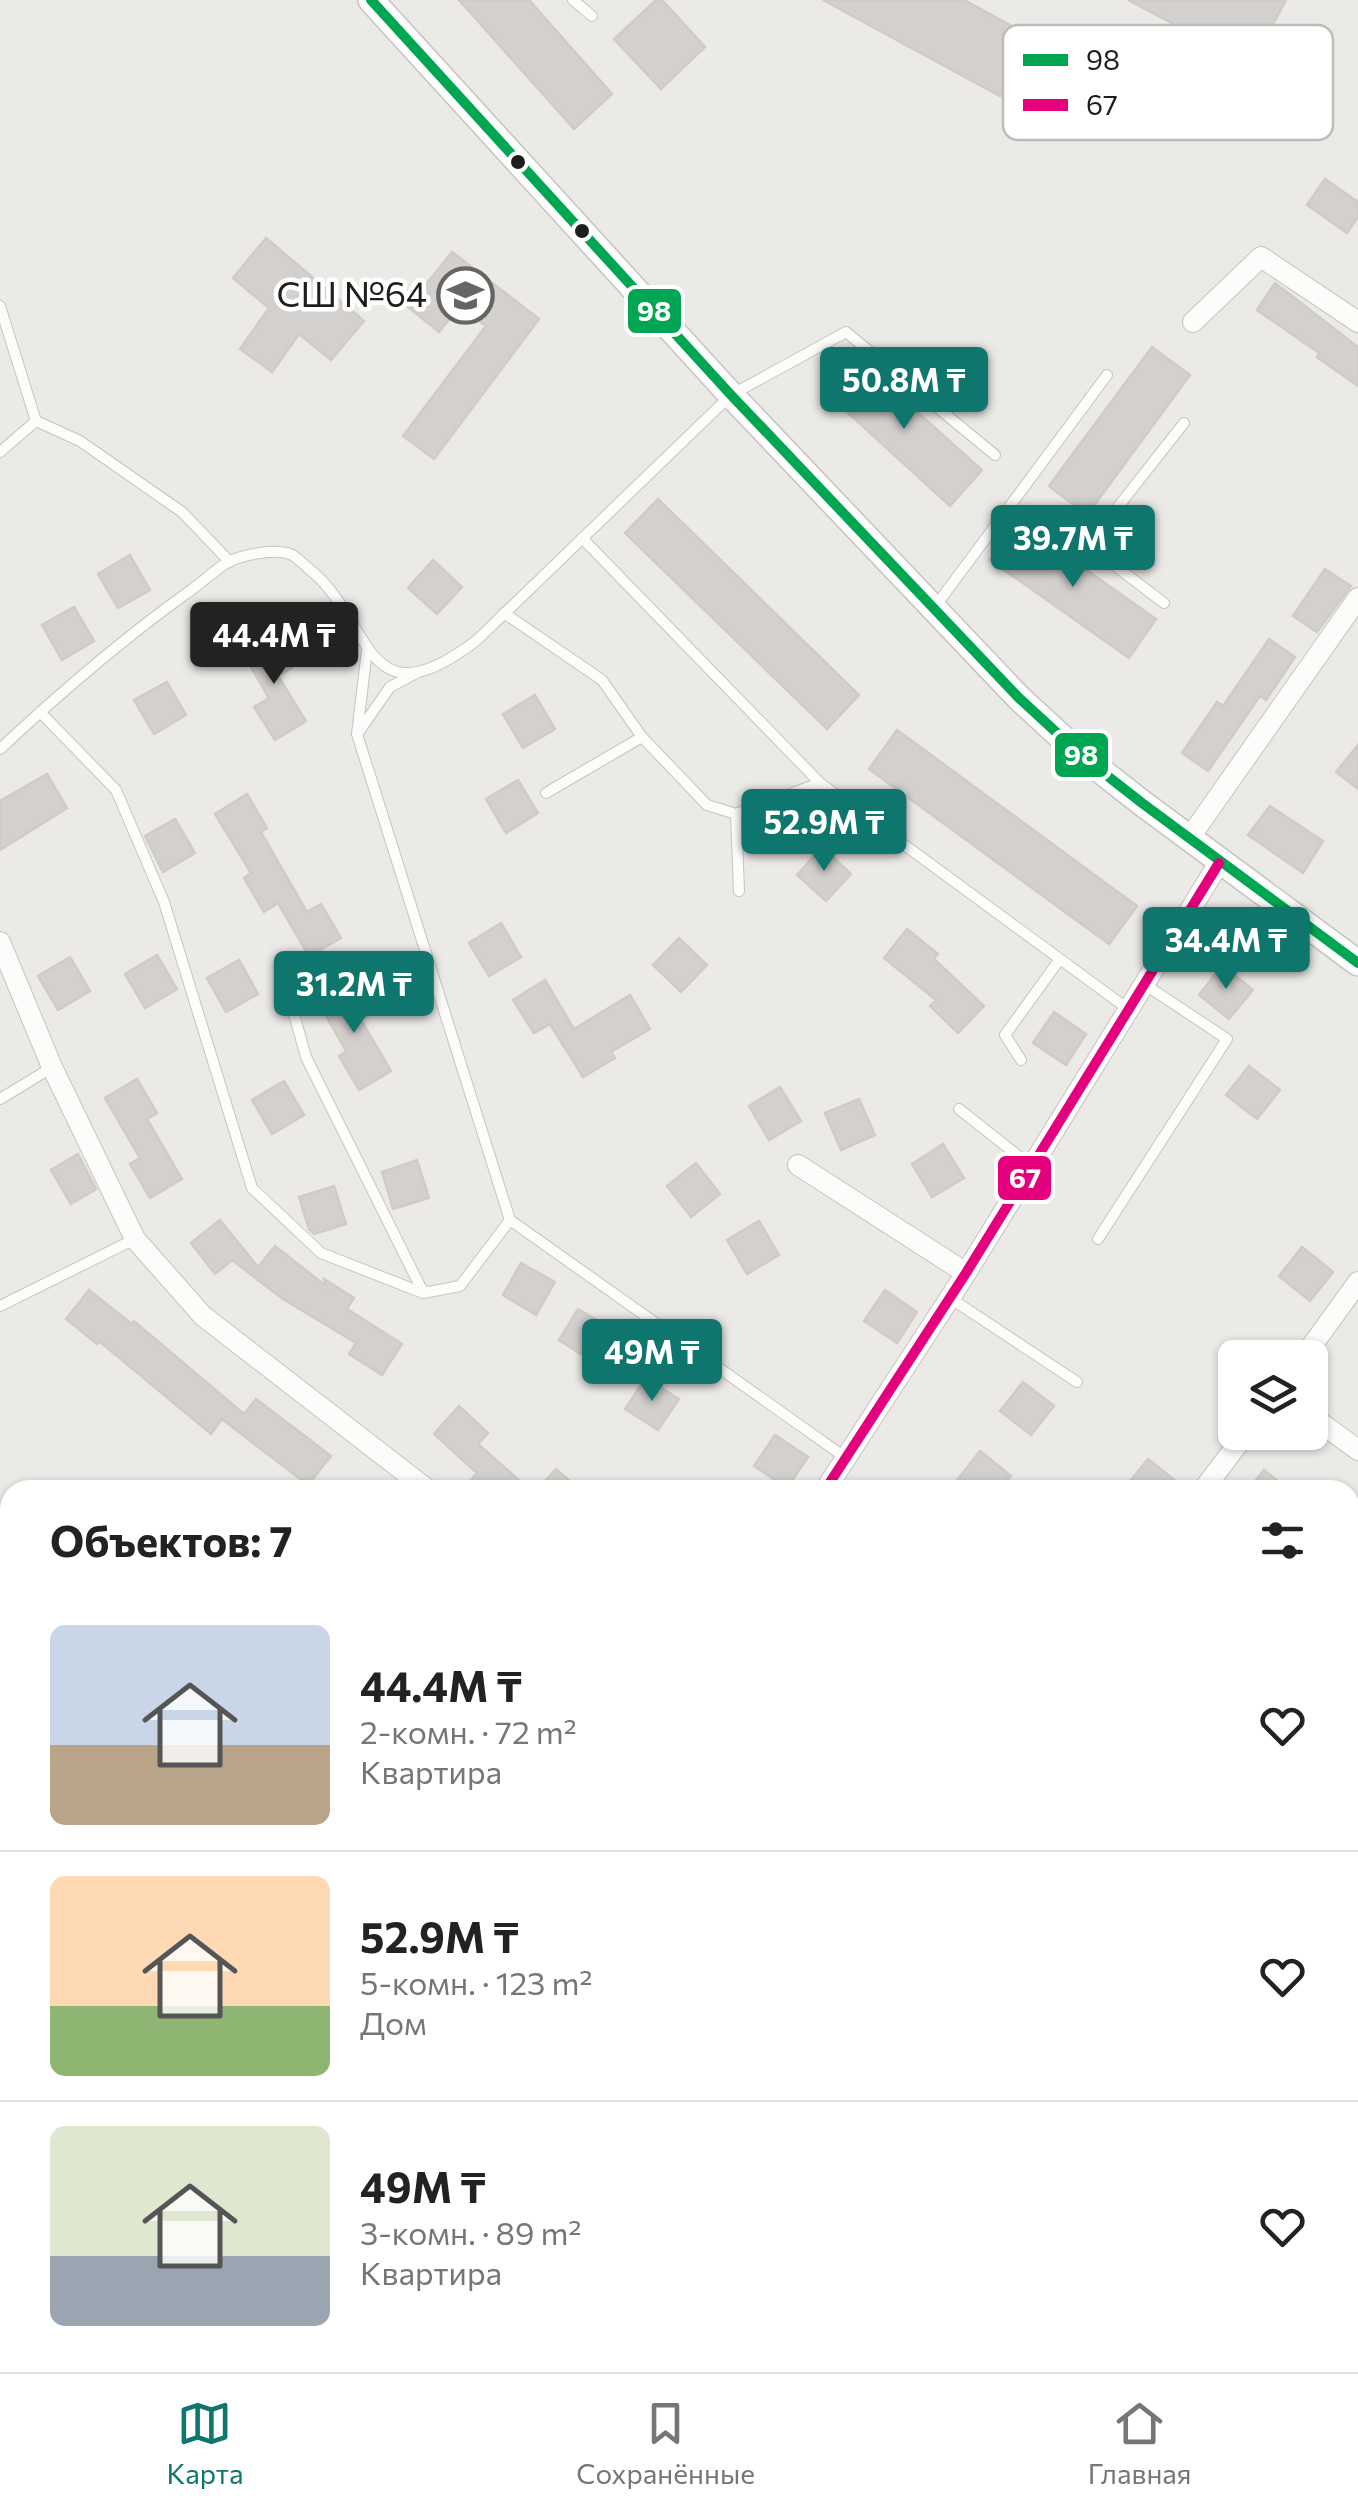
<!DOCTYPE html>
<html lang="ru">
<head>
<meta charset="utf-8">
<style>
  :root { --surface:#fff; --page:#f6f6f6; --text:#222; --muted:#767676; --line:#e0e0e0; --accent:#0f766e }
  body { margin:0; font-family:Commissioner,sans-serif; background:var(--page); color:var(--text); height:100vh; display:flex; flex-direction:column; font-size:38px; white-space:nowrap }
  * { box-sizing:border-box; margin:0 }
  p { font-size:32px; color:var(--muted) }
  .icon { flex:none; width:55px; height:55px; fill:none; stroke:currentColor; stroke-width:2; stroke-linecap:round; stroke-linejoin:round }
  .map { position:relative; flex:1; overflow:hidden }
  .sheet { position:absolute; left:0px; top:1480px; width:1360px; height:892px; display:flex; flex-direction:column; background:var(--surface); border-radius:30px 30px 0 0; box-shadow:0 2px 8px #0004 }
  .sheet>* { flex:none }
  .tools { position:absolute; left:1218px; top:1340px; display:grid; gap:20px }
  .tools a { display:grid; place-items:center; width:110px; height:110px; border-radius:15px; background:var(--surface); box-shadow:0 2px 8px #0004; font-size:50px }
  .price { position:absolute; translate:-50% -85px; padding:0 22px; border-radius:10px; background:var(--accent); color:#fff; font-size:32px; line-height:65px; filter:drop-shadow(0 2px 5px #0008) }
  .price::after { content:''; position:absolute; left:50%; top:60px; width:30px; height:22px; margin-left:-15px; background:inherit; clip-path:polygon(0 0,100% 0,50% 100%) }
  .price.active { background:#222; color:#fff }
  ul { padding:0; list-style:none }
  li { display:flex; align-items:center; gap:30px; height:250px; padding:0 50px }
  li+li { border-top:2px solid var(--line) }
  li span { display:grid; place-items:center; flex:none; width:280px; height:200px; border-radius:15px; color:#555 }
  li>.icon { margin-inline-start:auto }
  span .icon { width:120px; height:120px; fill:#fffc; stroke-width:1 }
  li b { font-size:42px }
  h2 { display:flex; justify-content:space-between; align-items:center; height:120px; padding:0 50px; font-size:42px }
  .dock { display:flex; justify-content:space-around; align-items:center; height:140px; border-top:2px solid var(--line); background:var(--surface); font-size:28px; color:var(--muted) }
  .dock a { display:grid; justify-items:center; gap:5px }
  .dock .active { color:var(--accent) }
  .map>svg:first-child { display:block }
</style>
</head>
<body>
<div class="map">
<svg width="1358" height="2372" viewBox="0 0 1358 2372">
  <rect width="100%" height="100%" fill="#eceae7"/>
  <path fill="#d3d0ce" stroke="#cfccc8" stroke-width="2.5" d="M459 0H529L612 94 574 129Z
    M656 0H662L705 47 661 89 614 39Z
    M823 0H964L1032 37 1000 96Z
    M1128 0H1286L1251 65Z
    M1325 179 1358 202V217L1347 233 1307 205Z
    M266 238 364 321 331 360 299 334 272 372 240 349 269 308 233 278Z
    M452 252 539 319 434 459 403 436 486 326 460 306 439 332 408 307Z
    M1275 283 1358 347V386L1317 357 1319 353 1257 310Z
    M1152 347 1190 375 1087 515 1049 486Z
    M856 357 982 470 950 506 825 392Z
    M658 499 859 695 827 729 625 533Z
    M1017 521 1156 619 1129 658 990 560Z
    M130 555 150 590 118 608 98 574Z
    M433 560 462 587 437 614 408 588Z
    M1325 569 1351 586 1317 632 1293 616Z
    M74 607 94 641 62 660 42 625Z
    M273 633 293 667 278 676 306 721 275 740 254 707 269 698 242 652Z
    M1269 639 1295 657 1266 700 1260 696 1208 771 1182 753 1217 702 1223 706Z
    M167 682 186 715 154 734 134 700Z
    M535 695 555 729 523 748 503 714Z
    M897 730 1137 906 1109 944 869 769Z
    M1358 745V789L1336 772Z
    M47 774 67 808 0 850V801Z
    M518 780 538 813 506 833 486 799Z
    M247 794 267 828 261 832 307 912 321 904 341 938 309 956 278 903 264 912 244 878 251 873 215 814Z
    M1270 806 1323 841 1303 873 1248 835Z
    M175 819 195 853 163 872 145 836Z
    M822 847 851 874 826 901 797 875Z
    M501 923 521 957 489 976 469 943Z
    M907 929 938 954 934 959 984 1006 958 1033 930 1006 936 1000 884 958Z
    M679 938 707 965 681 992 653 965Z
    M157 955 177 989 145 1008 125 974Z
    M70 957 90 991 58 1010 38 976Z
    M239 960 258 994 226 1012 207 978Z
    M1222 965 1253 990 1229 1019 1199 995Z
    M545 980 574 1029 630 995 650 1029 611 1052 615 1058 583 1077 550 1024 534 1033 513 1000Z
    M349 981 368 1015 361 1020 391 1071 359 1090 339 1056 346 1051 317 1000Z
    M1054 1012 1086 1034 1066 1065 1033 1043Z
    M1249 1066 1280 1090 1257 1119 1226 1095Z
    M137 1079 157 1113 147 1119 182 1179 150 1198 130 1164 140 1158 105 1098Z
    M284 1081 304 1115 272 1134 252 1100Z
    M780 1087 801 1121 769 1140 749 1106Z
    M859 1099 875 1135 841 1150 825 1113Z
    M943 1144 964 1178 932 1197 912 1164Z
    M78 1154 96 1189 71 1204 51 1170Z
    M417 1160 429 1198 393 1209 382 1172Z
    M696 1163 720 1194 691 1217 667 1186Z
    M334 1186 346 1224 314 1234 309 1229 299 1197Z
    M220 1220 258 1267 275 1246 326 1286 324 1279 354 1298 347 1309 402 1344 382 1375 349 1354 356 1343 283 1299 232 1260 215 1274 191 1243Z
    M759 1221 779 1255 747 1274 727 1240Z
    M1302 1247 1333 1272 1310 1301 1279 1276Z
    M521 1263 555 1282 536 1315 503 1295Z
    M89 1290 132 1324 134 1321 244 1414 256 1399 331 1456 308 1485 222 1419 211 1434 99 1341 97 1344 66 1319Z
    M885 1290 917 1312 897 1343 864 1321Z
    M578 1309 612 1329 592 1361 559 1340Z
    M646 1378 679 1399 658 1430 625 1409Z
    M1023 1382 1054 1406 1031 1435 1000 1411Z
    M459 1406 488 1433 478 1444 530 1490H462L477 1473 434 1434Z
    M775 1435 808 1457 787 1488 754 1466Z
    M980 1451 1011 1476 1000 1490H969L957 1480Z
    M1148 1459 1187 1490H1123Z
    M556 1469 580 1490H537Z
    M1264 1470 1289 1490H1248Z"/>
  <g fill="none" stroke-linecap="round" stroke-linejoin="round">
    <defs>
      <path id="service" d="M573 0 592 16
        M0 306 36 421 80 441 182 512 230 562
        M0 452 36 421
        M1007 510 1107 375
        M582 538 820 783 1128 1009
        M1088 545 1184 423
        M934 608 1007 510 1051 517 1164 603
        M504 613 602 680 642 737 707 805 736 814 820 783
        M40 712 116 790 164 902 252 1188 321 1253 423 1293 460 1286 510 1220 357 734 367 650
        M358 733 390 687 418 672
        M0 749C60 693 120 641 187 593 201 584 215 569 230 561 244 555 275 548 290 554 296 556 303 564 308 568 374 619 362 728 477 640L731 395 846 332 995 455
        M546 793 642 737
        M736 814 739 891
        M284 978 306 1057 423 1292
        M1021 1060 1005 1035 1060 959
        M0 1099 51 1068
        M959 1109 1031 1166
        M510 1220 846 1458
        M1098 1239 1227 1039 1144 984
        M950 1298 1077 1382
        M0 1306 135 1239
        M1350 1761 1358 1750"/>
      <path id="minor" d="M1193 322 1261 257 1358 322
        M1188 840 1358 598
        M0 942 52 1067 135 1239 203 1316 428 1490
        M798 1165 966 1273
        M1303 1358 1358 1282
        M1310 1415 1358 1450
        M825 1490 966 1273 1219 863
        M1203 1490 1247 1432
        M0 1552 10 1561
        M1350 1811 1358 1817
        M0 1890 10 1898
        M1350 2195 1358 2201
        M660 2362 672 2372
        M1110 2362 1123 2372
        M973 2372 980 2362"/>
      <path id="tertiary" d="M371 0 731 395 1019 698 1082 756 1142 803 1358 963"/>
    </defs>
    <use href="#service" stroke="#c5c4c3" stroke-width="12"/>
    <use href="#minor" stroke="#c5c4c3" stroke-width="22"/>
    <use href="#tertiary" stroke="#c5c4c3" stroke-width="28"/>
    <use href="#service" stroke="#fcfcfb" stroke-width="10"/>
    <use href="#minor" stroke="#fcfcfb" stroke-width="20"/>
    <use href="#tertiary" stroke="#fcfcfb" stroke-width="25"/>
    <path stroke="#cacac9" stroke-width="6" stroke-dasharray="20 20" stroke-linecap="butt" d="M0 2294 10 2301"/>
    <defs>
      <path id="bus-1" d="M371 0 731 395 1019 698 1082 756 1142 803 1358 963"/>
      <path id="bus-2" d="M825 1490 966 1273 1219 863"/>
    </defs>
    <use href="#bus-1" stroke="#fff" stroke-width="18"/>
    <use href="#bus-2" stroke="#fff" stroke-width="18"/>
    <use href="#bus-1" stroke="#00a651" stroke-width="10"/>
    <use href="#bus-2" stroke="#e5007d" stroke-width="10"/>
  </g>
  <defs>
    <symbol id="school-ring" viewBox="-11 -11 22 22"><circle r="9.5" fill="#fff" stroke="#666564" stroke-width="1.5"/><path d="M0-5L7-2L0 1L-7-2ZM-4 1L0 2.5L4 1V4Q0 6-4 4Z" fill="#666564"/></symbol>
  </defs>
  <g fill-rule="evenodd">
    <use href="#school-ring" x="434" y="264" width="63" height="63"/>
  </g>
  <g fill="#1e1e1e" stroke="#fff" stroke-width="4">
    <circle cx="518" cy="162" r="9"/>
    <circle cx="582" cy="231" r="9"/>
  </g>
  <g text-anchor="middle" stroke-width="9" stroke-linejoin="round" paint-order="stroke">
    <g font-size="35" fill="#1e1e1e" stroke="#fff" text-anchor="end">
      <text x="427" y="307">СШ №64</text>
    </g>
  </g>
  <rect x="1003" y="25" width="330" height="115" rx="15" fill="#fff" stroke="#bcbcbc" stroke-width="2.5"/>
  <rect x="1023" y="54" width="45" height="12" fill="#00a651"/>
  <rect x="1023" y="99" width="45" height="12" fill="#e5007d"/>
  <g font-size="28" fill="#1e1e1e">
    <text x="1086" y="70">98</text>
    <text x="1086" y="115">67</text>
  </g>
  <g stroke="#fff" stroke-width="4">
    <rect x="626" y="287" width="57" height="48" rx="10" fill="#00a651"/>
    <rect x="1053" y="731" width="57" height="48" rx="10" fill="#00a651"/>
    <rect x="996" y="1154" width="57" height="48" rx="10" fill="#e5007d"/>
  </g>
  <g font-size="28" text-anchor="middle" font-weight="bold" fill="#fff">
    <text x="654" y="321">98</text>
    <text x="1081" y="765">98</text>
    <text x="1025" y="1188">67</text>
  </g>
</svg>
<div class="tools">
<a><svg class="icon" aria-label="layers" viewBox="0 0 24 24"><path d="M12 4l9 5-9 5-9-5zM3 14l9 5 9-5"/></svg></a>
</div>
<b class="price" style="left:904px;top:432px">50.8M ₸</b>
<b class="price" style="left:1073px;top:590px">39.7M ₸</b>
<b class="price active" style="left:274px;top:687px">44.4M ₸</b>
<b class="price" style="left:824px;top:874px">52.9M ₸</b>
<b class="price" style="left:1226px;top:992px">34.4M ₸</b>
<b class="price" style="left:354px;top:1036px">31.2M ₸</b>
<b class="price" style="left:652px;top:1404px">49M ₸</b>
<section class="sheet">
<h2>Объектов: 7<svg class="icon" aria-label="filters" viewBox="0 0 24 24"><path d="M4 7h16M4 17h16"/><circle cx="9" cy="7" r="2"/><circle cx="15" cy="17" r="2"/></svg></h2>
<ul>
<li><span style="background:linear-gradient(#c9d6e8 60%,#b9a48a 0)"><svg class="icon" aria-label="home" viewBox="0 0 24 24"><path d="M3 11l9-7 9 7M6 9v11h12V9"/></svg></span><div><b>44.4M ₸</b><p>2-комн. · 72 m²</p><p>Квартира</p></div><svg class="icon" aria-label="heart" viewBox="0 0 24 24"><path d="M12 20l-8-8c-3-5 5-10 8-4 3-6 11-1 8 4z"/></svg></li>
<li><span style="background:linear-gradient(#ffd9b3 65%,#8fb573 0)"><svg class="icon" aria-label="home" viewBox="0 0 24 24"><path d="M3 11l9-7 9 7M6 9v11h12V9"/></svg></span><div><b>52.9M ₸</b><p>5-комн. · 123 m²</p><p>Дом</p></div><svg class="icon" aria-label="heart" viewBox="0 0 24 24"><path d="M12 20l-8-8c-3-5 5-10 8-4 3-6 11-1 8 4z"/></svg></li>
<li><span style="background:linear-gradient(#dfe7d0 65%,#9aa5b1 0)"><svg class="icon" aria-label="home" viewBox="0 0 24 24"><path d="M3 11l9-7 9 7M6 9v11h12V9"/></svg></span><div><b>49M ₸</b><p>3-комн. · 89 m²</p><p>Квартира</p></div><svg class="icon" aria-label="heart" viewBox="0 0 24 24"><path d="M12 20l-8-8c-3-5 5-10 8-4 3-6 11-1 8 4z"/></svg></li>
</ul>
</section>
</div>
<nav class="dock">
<a class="active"><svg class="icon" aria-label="map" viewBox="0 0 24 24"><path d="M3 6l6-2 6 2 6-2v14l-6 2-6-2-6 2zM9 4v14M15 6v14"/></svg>Карта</a>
<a><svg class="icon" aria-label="saved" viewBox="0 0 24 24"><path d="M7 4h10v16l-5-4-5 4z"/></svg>Сохранённые</a>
<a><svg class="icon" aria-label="home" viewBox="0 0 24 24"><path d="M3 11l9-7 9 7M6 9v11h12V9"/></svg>Главная</a>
</nav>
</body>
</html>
